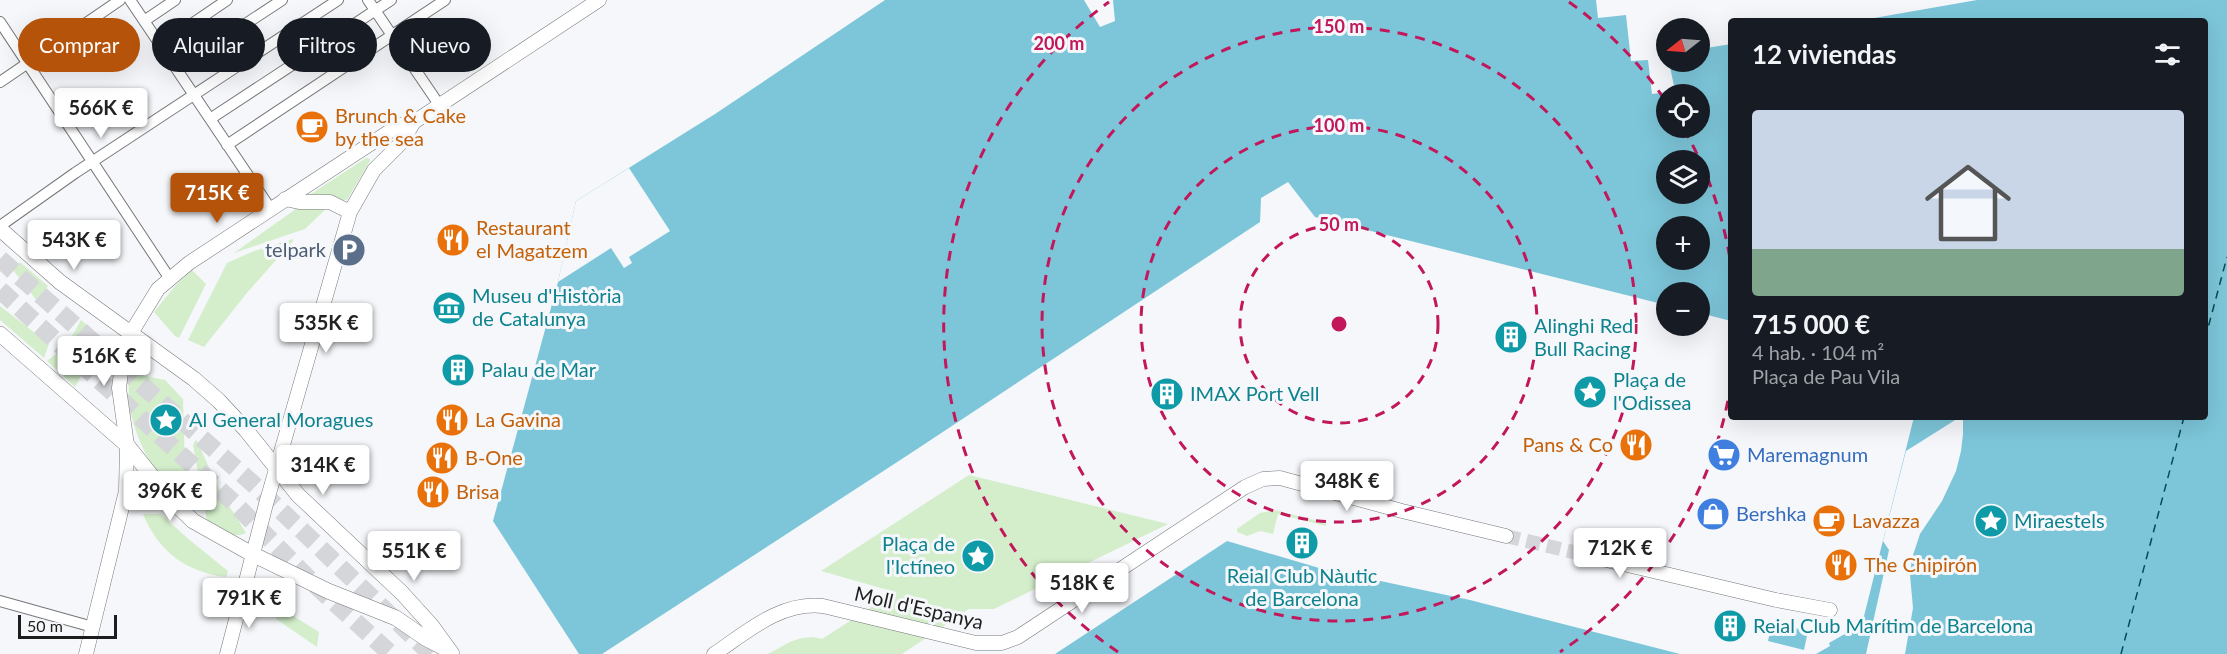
<!DOCTYPE html>
<html lang="es">
<head>
<meta charset="utf-8">
<style>
  :root { --surface:#171b24; --page:#20242c; --text:#f1f3f6; --muted:#9ea1a6; --line:#363941; --accent:#b45309 }
  body { margin:0; font-family:Lato,sans-serif; background:var(--page); color:var(--text); height:100vh; display:flex; flex-direction:column; font-size:22px; white-space:nowrap }
  * { box-sizing:border-box; margin:0 }
  p { font-size:20px; color:var(--muted) }
  .icon { flex:none; width:33px; height:33px; fill:none; stroke:currentColor; stroke-width:2; stroke-linecap:round; stroke-linejoin:round }
  .map { position:relative; flex:1; overflow:hidden }
  .drawer { position:absolute; left:1728px; top:18px; width:480px; height:402px; display:flex; flex-direction:column; background:var(--surface); border-radius:6px; box-shadow:0 6px 24px #0002 }
  .drawer>* { flex:none }
  .guide { position:absolute; left:18px; top:18px; width:570px; height:54px; display:flex; gap:12px }
  .needle { width:39px; rotate:253deg }
  .tools { position:absolute; left:1656px; top:18px; display:grid; gap:12px }
  .tools a { display:grid; place-items:center; width:54px; height:54px; border-radius:50%; background:var(--surface); box-shadow:0 6px 24px #0002; font-size:30px }
  .scale { position:absolute; left:18px; bottom:15px; width:99px; box-sizing:border-box; padding-left:6px; border:3px solid #1d1d1e; border-top:0; font-size:16px; line-height:21px; white-space:nowrap; color:#1d1d1e; -webkit-text-stroke:4px #f5f7fa; paint-order:stroke }
  .price { position:absolute; translate:-50% -51px; padding:0 14px; border-radius:6px; background:#fff; color:#222; font-size:20px; line-height:39px; filter:drop-shadow(0 2px 3px #0008) }
  .price::after { content:''; position:absolute; left:50%; top:36px; width:18px; height:14px; margin-left:-9px; background:inherit; clip-path:polygon(0 0,100% 0,50% 100%) }
  .price.active { background:var(--accent); color:#fff }
  ul { padding:0; list-style:none }
  li { display:grid; align-content:center; gap:12px; height:318px; padding:0 24px }
  li+li { border-top:2px solid var(--line) }
  li span { display:grid; place-items:center; height:186px; border-radius:6px; color:#555 }
  li>.icon { margin-inline-start:auto }
  span .icon { width:108px; height:108px; fill:#fffc; stroke-width:1 }
  li b { font-size:26px }
  h2 { display:flex; justify-content:space-between; align-items:center; height:72px; padding:0 24px; font-size:26px }
  .pill { padding:0 21px; border-radius:27px; background:var(--surface); box-shadow:0 6px 24px #0002; font-size:21px; line-height:54px }
  .pill.active { background:var(--accent); color:#fff }
  .map>svg:first-child { display:block }
</style>
</head>
<body>
<div class="map">
<svg width="2227" height="654" viewBox="0 0 2227 654">
  <rect width="100%" height="100%" fill="#f5f7fa"/>
  <path fill="#d4eecb" d="M366 158 370 159V161L347 200 305 198Z
    M300 206 327 208 305 229 234 253Z
    M293 239V241L246 294 204 347 188 340 227 263 254 251Z
    M20 262 48 286 37 301 13 270Z
    M192 270 206 284 179 338 175 336 154 312 175 286Z
    M0 306 49 344 44 358 0 320Z
    M81 320 94 331 90 352 68 343Z
    M67 345 90 360 75 387 47 361Z
    M131 373 165 380 183 399 186 506C177 496 166 486 158 475 140 448 122 405 131 373Z
    M196 439 220 491 246 533C231 540 220 529 207 521L193 445Z
    M969 475 1168 524 994 609H969L902 654H768C787 644 800 633 822 639L895 592 821 571Z
    M1274 510 1326 523V526L1278 514 1273 534 1260 531 1247 536 1237 532V529L1260 513Z
    M143 514H161L186 537 228 571 226 577C186 572 159 552 143 514Z
    M279 607 319 632 317 647 276 619Z"/>
  <path fill="#7dc6da" fill-rule="evenodd" d="M885 0H1084L1100 27 1115 21 1113 0H1596L1598 18 1626 15 1631 61 1648 60 1652 94 1675 91 1669 62H1700V49L1731 44V321L1700 313V292H1666V305L1315 217 1288 182 1261 198 1260 222 908 455 602 654H579L493 521 558 282 576 201 715 114ZM1666 94H1700V128H1666ZM1666 160H1700V194H1666ZM1666 226H1700V260H1666Z
    M1977 0H2227V654H1816L1830 646 1829 643 1862 624 1914 417H2205V21H1857Z
    M1227 541 1319 568 1470 600 1680 654H1055Z
    M1772 623 1808 631 1804 650 1768 641Z"/>
  <path fill="#f5f7fa" d="M629 168 670 231 629 257 632 263 624 268 611 248 558 282 576 201Z
    M1960 417H1963V434L1961 451 1956 471 1942 501 1920 534 1912 558 1910 575 1913 608 1905 654H1866L1889 550 1883 541 1906 451Z"/>
  <g fill="none" stroke-linecap="round" stroke-linejoin="round">
    <path stroke="#064a58" stroke-width="1.5" stroke-dasharray="8 6" stroke-linecap="butt" d="M2205 339 2227 257
      M2121 654 2184 417"/>
    <path stroke="#d5d6d9" stroke-width="14" stroke-dasharray="14 7" stroke-linecap="butt" d="M1506 536 1598 558"/>
    <path stroke="#d5d6d9" stroke-width="18" stroke-dasharray="18 9" stroke-linecap="butt" d="M0 259 251 482 431 654
      M0 290 233 502 313 583 391 654"/>
    <defs>
      <path id="minor" d="M130 0 270 208
        M368 0 440 106
        M144 21 175 0
        M0 22 170 279
        M161 45 227 0
        M177 69 282 0
        M0 82 120 0
        M210 119 391 0
        M227 145 445 0
        M0 226 75 173 338 0
        M0 601 93 627"/>
      <path id="tertiary" d="M285 199 299 202H330L350 212
        M1598 558 1776 600 1830 610
        M86 654 126 491 127 445 119 388 123 357 131 333 158 289 189 263 393 129 401 125 414 122 599 0
        M227 654 266 504 350 212 374 170 402 142 414 122
        M714 654C747 632 781 601 823 606L976 643H1002L1018 637 1245 487 1263 479 1280 478 1402 511 1506 536"/>
      <path id="secondary" d="M0 229 60 282 194 379 219 401 246 430 298 495 402 593 431 625 452 654
        M0 334 127 445 170 499 193 521 252 554 328 591 396 618 425 638 448 650"/>
    </defs>
    <use href="#minor" stroke="#757779" stroke-width="12"/>
    <use href="#tertiary" stroke="#757779" stroke-width="15"/>
    <use href="#secondary" stroke="#757779" stroke-width="16"/>
    <use href="#minor" stroke="#fff" stroke-width="10"/>
    <use href="#tertiary" stroke="#fff" stroke-width="14"/>
    <use href="#secondary" stroke="#fff" stroke-width="15"/>
  </g>
  <g fill="none" stroke="#c2185b" stroke-width="3" stroke-dasharray="10 8">
    <circle cx="1339" cy="324" r="99"/>
    <circle cx="1339" cy="324" r="198"/>
    <circle cx="1339" cy="324" r="297"/>
    <path d="M1731 383A396 396 0 0 1 1560 652M1118 652A396 396 0 0 1 1109 2M1569 2A396 396 0 0 1 1665 100M1684 129A396 396 0 0 1 1731 265"/>
  </g>
  <defs>
    <symbol id="cafe-disc" viewBox="-11 -11 22 22"><circle r="9.5" fill="#e8710a" stroke="#f5f7fa"/><path d="M-5.5-4.5H6V0H3Q3 3.5 0 3.5H-2.5Q-5.5 3.5-5.5 0ZM3-3.2v2h1.7v-2ZM-6 4.5H4V6H-6Z" fill="#fff"/></symbol>
    <symbol id="restaurant-disc" viewBox="-11 -11 22 22"><circle r="9.5" fill="#e8710a" stroke="#f5f7fa"/><path d="M-5-6h1v4h1v-4h1v4h1v-4h1v5L-1.5 .5V6h-2V.5L-5-1ZM5-6V6H3V1.5H1.5Q1.5-4 5-6Z" fill="#fff"/></symbol>
    <symbol id="parking-disc" viewBox="-11 -11 22 22"><circle r="9.5" fill="#5c6f8a" stroke="#f5f7fa"/><path d="M-3.5-5.5H1a3.5 3.5 0 0 1 0 7H-1V5.5H-3.5ZM-1-3.4V-.6H.8a1.4 1.4 0 0 0 0-2.8Z" fill="#fff"/></symbol>
    <symbol id="museum-disc" viewBox="-11 -11 22 22"><circle r="9.5" fill="#0f9aa8" stroke="#f5f7fa"/><path d="M0-6L6-3V-2H-6V-3ZM-5-1h2V3h-2ZM-1-1h2V3h-2ZM3-1h2V3H3ZM-6 4H6V6H-6Z" fill="#fff"/></symbol>
    <symbol id="building-disc" viewBox="-11 -11 22 22"><circle r="9.5" fill="#0f9aa8" stroke="#f5f7fa"/><path d="M-4-6H4V6H1V3H-1V6H-4ZM-2.5-4.3h1.7v1.8h-1.7ZM.8-4.3h1.7v1.8H.8ZM-2.5-1h1.7V.8h-1.7ZM.8-1h1.7V.8H.8Z" fill="#fff"/></symbol>
    <symbol id="sight-disc" viewBox="-11 -11 22 22"><circle r="9.5" fill="#0f9aa8" stroke="#f5f7fa"/><path d="M0-6L1.8-2.2L6-1.7L2.9 1.2L3.7 5.4L0 3.3L-3.7 5.4L-2.9 1.2L-6-1.7L-1.8-2.2Z" fill="#fff"/></symbol>
    <symbol id="supermarket-disc" viewBox="-11 -11 22 22"><circle r="9.5" fill="#3f7fe0" stroke="#f5f7fa"/><path d="M-6-5.5h2.5l.6 2H6L4.5 2H-2.5L-4.4-4H-6ZM-1.5 3.2a1.3 1.3 0 1 0 .1 0ZM3 3.2a1.3 1.3 0 1 0 .1 0Z" fill="#fff"/></symbol>
    <symbol id="shop-disc" viewBox="-11 -11 22 22"><circle r="9.5" fill="#3f7fe0" stroke="#f5f7fa"/><path d="M-5-2.5h2.3a2.7 3.5 0 0 1 5.4 0H5L5.5 6h-11ZM-1.5-2.5h3a1.5 2.3 0 0 0-3 0Z" fill="#fff"/></symbol>
  </defs>
  <g fill-rule="evenodd">
    <use href="#cafe-disc" x="293" y="108" width="38" height="38"/>
    <use href="#restaurant-disc" x="434" y="221" width="38" height="38"/>
    <use href="#parking-disc" x="330" y="231" width="38" height="38"/>
    <use href="#museum-disc" x="430" y="289" width="38" height="38"/>
    <use href="#building-disc" x="1492" y="318" width="38" height="38"/>
    <use href="#building-disc" x="439" y="351" width="38" height="38"/>
    <use href="#sight-disc" x="1571" y="373" width="38" height="38"/>
    <use href="#building-disc" x="1148" y="375" width="38" height="38"/>
    <use href="#sight-disc" x="147" y="401" width="38" height="38"/>
    <use href="#restaurant-disc" x="433" y="401" width="38" height="38"/>
    <use href="#restaurant-disc" x="1617" y="426" width="38" height="38"/>
    <use href="#supermarket-disc" x="1705" y="436" width="38" height="38"/>
    <use href="#restaurant-disc" x="423" y="439" width="38" height="38"/>
    <use href="#restaurant-disc" x="414" y="473" width="38" height="38"/>
    <use href="#shop-disc" x="1694" y="495" width="38" height="38"/>
    <use href="#cafe-disc" x="1810" y="502" width="38" height="38"/>
    <use href="#sight-disc" x="1972" y="502" width="38" height="38"/>
    <use href="#building-disc" x="1283" y="524" width="38" height="38"/>
    <use href="#sight-disc" x="959" y="537" width="38" height="38"/>
    <use href="#restaurant-disc" x="1822" y="546" width="38" height="38"/>
    <use href="#building-disc" x="1711" y="607" width="38" height="38"/>
  </g>
  <g text-anchor="middle" stroke-width="6" stroke-linejoin="round" paint-order="stroke">
    <g font-size="20" fill="#c56008" stroke="#f5f7fa" text-anchor="start">
      <text x="335" y="123">Brunch &amp; Cake<tspan x="335" dy="23">by the sea</tspan></text>
      <text x="476" y="235">Restaurant<tspan x="476" dy="23">el Magatzem</tspan></text>
      <text x="475" y="427">La Gavina</text>
      <text x="1613" y="452" text-anchor="end">Pans &amp; Co</text>
      <text x="465" y="465">B-One</text>
      <text x="456" y="499">Brisa</text>
      <text x="1852" y="528">Lavazza</text>
      <text x="1864" y="572">The Chipirón</text>
    </g>
    <g font-size="20" fill="#4e5e75" stroke="#f5f7fa" text-anchor="end">
      <text x="326" y="257">telpark</text>
    </g>
    <g font-size="20" fill="#0d838f" stroke="#f5f7fa" text-anchor="start">
      <text x="472" y="303">Museu d'Història<tspan x="472" dy="23">de Catalunya</tspan></text>
      <text x="1534" y="333">Alinghi Red<tspan x="1534" dy="23">Bull Racing</tspan></text>
      <text x="481" y="377">Palau de Mar</text>
      <text x="1613" y="387">Plaça de<tspan x="1613" dy="23">l'Odissea</tspan></text>
      <text x="1190" y="401">IMAX Port Vell</text>
      <text x="189" y="427">Al General Moragues</text>
      <text x="2014" y="528">Miraestels</text>
      <text x="955" y="551" text-anchor="end">Plaça de<tspan x="955" dy="23">l'Ictíneo</tspan></text>
      <text x="1302" y="583" text-anchor="middle">Reial Club Nàutic<tspan x="1302" dy="23">de Barcelona</tspan></text>
      <text x="1753" y="633">Reial Club Marítim de Barcelona</text>
    </g>
    <g font-size="20" fill="#366cbe" stroke="#f5f7fa" text-anchor="start">
      <text x="1747" y="462">Maremagnum</text>
      <text x="1736" y="521">Bershka</text>
    </g>
    <g font-size="20" fill="#1d1d1e" stroke="#f5f7fa">
      <text transform="translate(919 608) rotate(13)" y="7">Moll d'Espanya</text>
    </g>
  </g>
  <circle cx="1339" cy="324" r="9" fill="#c2185b" stroke="#f5f7fa" stroke-width="3"/>
  <g font-size="18" text-anchor="middle" font-weight="bold" fill="#c2185b" stroke="#f5f7fa" stroke-width="6" stroke-linejoin="round" paint-order="stroke">
    <text x="1339" y="33">150 m</text>
    <text x="1059" y="50">200 m</text>
    <text x="1339" y="132">100 m</text>
    <text x="1339" y="231">50 m</text>
  </g>
</svg>
<div class="tools">
<a><svg class="needle" viewBox="-14 -14 28 28"><path d="M0-13l5 13h-10z" fill="#e53935"/><path d="M0 13l5-13h-10z" fill="#9ea1a6"/></svg></a>
<a><svg class="icon" aria-label="locate" viewBox="0 0 24 24"><circle cx="12" cy="12" r="6"/><path d="M12 2v4M12 18v4M2 12h4M18 12h4"/></svg></a>
<a><svg class="icon" aria-label="layers" viewBox="0 0 24 24"><path d="M12 4l9 5-9 5-9-5zM3 14l9 5 9-5"/></svg></a>
<a>+</a>
<a>−</a>
</div>
<div class="scale">50 m</div>
<b class="price" style="left:101px;top:139px">566K €</b>
<b class="price active" style="left:217px;top:224px">715K €</b>
<b class="price" style="left:74px;top:271px">543K €</b>
<b class="price" style="left:326px;top:354px">535K €</b>
<b class="price" style="left:104px;top:387px">516K €</b>
<b class="price" style="left:323px;top:496px">314K €</b>
<b class="price" style="left:1347px;top:512px">348K €</b>
<b class="price" style="left:170px;top:522px">396K €</b>
<b class="price" style="left:1620px;top:579px">712K €</b>
<b class="price" style="left:414px;top:582px">551K €</b>
<b class="price" style="left:1082px;top:614px">518K €</b>
<b class="price" style="left:249px;top:629px">791K €</b>
<div class="guide">
<a class="pill active">Comprar</a>
<a class="pill">Alquilar</a>
<a class="pill">Filtros</a>
<a class="pill">Nuevo</a>
</div>
<section class="drawer">
<h2>12 viviendas<svg class="icon" aria-label="filters" viewBox="0 0 24 24"><path d="M4 7h16M4 17h16"/><circle cx="9" cy="7" r="2"/><circle cx="15" cy="17" r="2"/></svg></h2>
<ul>
<li><span style="background:linear-gradient(#c9d6e8 75%,#7fa58c 0)"><svg class="icon" aria-label="home" viewBox="0 0 24 24"><path d="M3 11l9-7 9 7M6 9v11h12V9"/></svg></span><div><b>715 000 €</b><p>4 hab. · 104 m²</p><p>Plaça de Pau Vila</p></div></li>
</ul>
</section>
</div>
</body>
</html>
